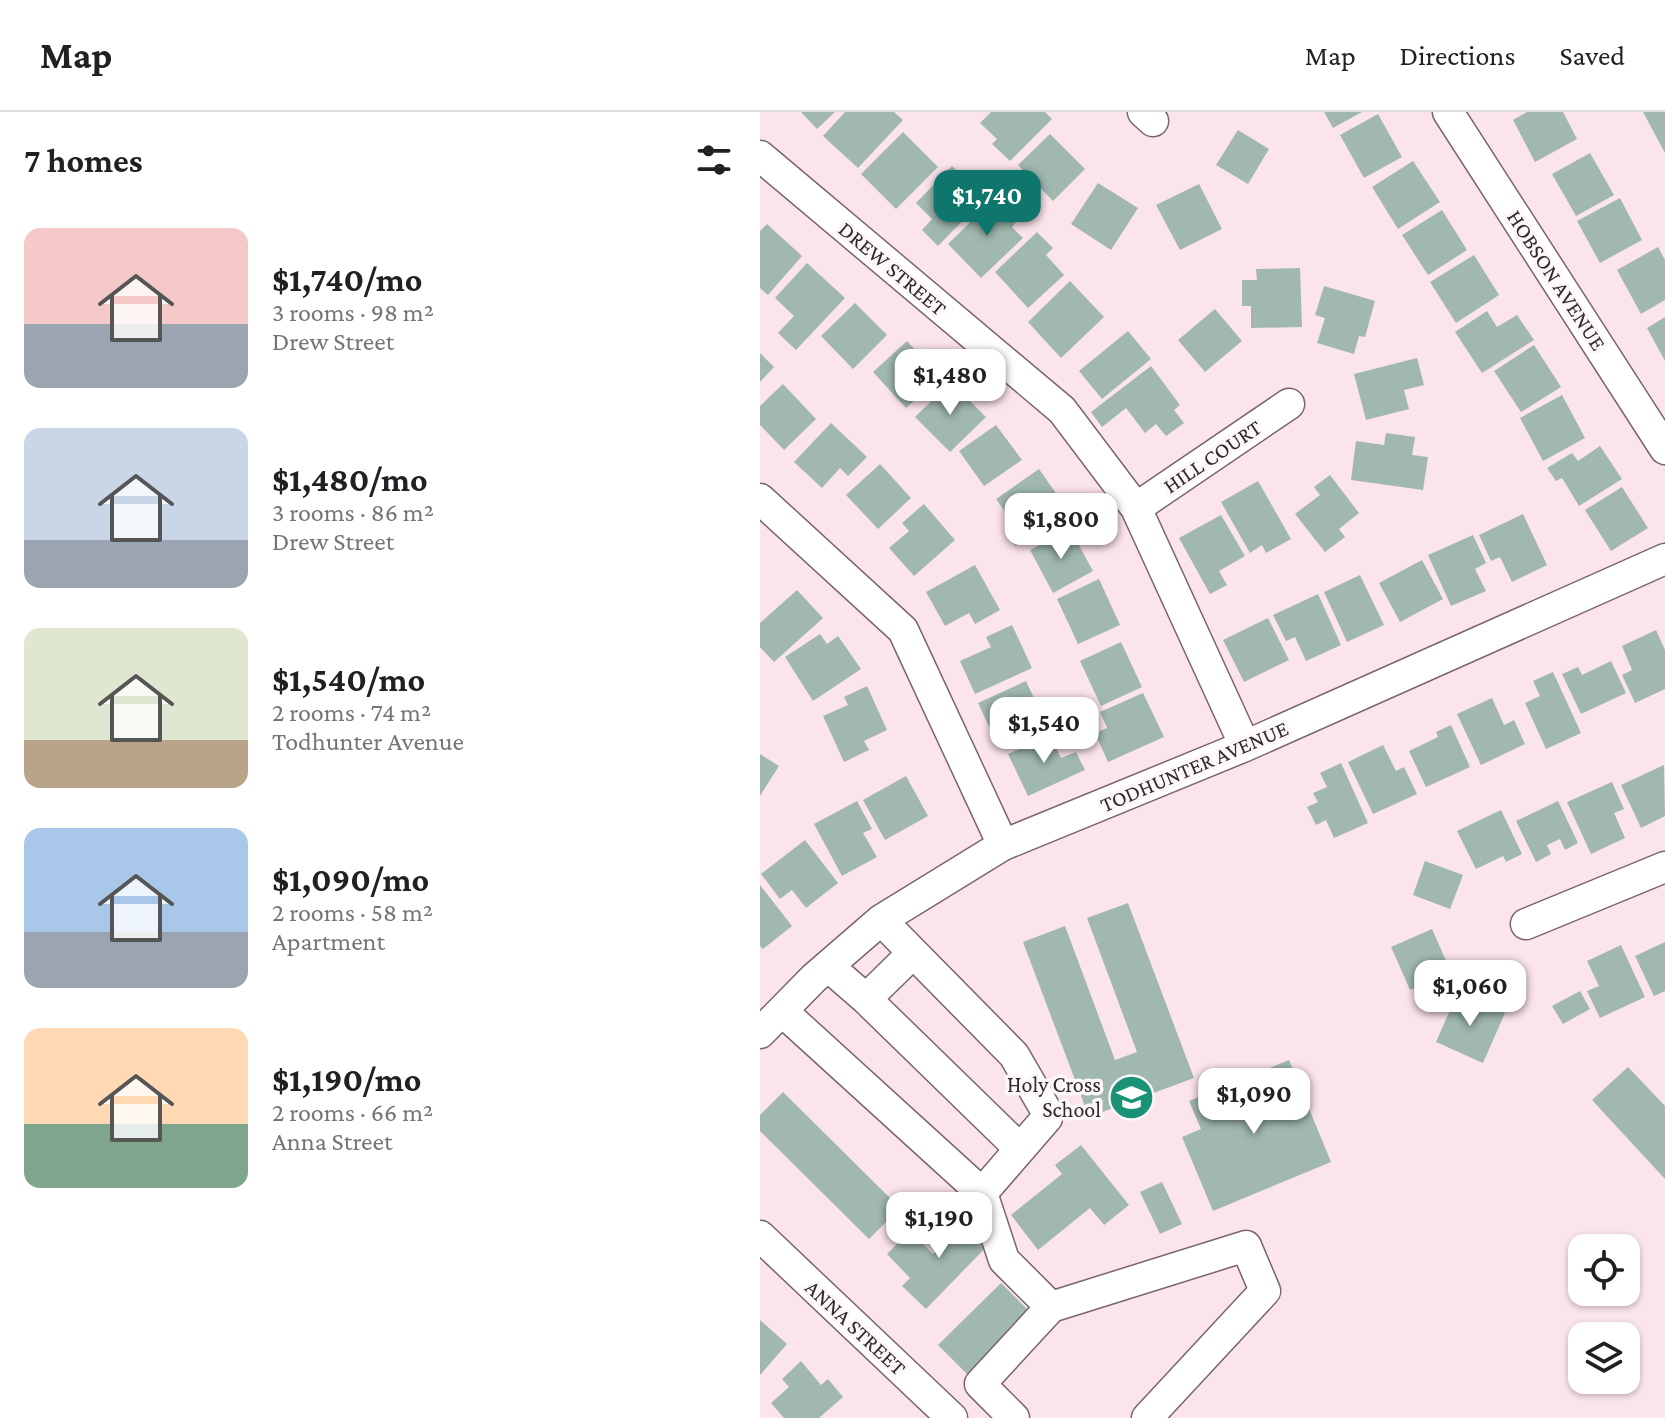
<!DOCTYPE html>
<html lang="en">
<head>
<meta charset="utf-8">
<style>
  :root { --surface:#fff; --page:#f2f2f2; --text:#202124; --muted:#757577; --line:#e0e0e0; --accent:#0f766e }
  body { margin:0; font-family:"Crimson Pro",serif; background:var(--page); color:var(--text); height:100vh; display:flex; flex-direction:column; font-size:30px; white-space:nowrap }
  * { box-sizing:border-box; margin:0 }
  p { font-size:26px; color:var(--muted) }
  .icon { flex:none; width:44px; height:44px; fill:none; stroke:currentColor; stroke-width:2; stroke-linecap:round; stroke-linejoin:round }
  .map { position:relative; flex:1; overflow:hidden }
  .drawer { display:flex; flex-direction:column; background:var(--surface); width:760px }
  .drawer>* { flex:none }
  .buttons { position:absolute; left:808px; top:1122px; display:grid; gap:16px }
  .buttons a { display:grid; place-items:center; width:72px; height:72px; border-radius:16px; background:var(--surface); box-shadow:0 2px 6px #0004; font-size:40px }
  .price { position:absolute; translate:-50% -68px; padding:0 18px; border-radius:16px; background:#fff; color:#222; font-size:26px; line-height:52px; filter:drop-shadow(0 2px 4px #0008) }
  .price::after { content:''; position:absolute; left:50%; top:48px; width:24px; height:18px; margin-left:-12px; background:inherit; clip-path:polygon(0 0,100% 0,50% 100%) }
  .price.active { background:var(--accent); color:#fff }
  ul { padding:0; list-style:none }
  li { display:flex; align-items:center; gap:24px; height:200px; padding:0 24px }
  li span { display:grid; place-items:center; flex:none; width:224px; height:160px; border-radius:16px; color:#555 }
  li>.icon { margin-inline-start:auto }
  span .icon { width:96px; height:96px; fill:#fffc; stroke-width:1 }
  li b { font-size:34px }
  h2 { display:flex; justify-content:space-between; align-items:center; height:96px; padding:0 24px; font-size:34px }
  header { display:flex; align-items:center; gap:48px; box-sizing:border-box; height:112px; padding:0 40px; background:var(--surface); border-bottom:2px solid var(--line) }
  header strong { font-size:38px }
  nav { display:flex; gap:44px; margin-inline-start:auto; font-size:28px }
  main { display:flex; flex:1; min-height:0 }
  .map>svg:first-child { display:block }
</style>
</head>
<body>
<header>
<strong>Map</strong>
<nav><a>Map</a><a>Directions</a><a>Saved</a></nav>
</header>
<main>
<section class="drawer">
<h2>7 homes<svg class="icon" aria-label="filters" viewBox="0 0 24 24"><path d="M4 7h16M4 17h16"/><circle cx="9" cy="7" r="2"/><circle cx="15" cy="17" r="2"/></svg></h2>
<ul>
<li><span style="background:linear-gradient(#f6c9c9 60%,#9aa5b1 0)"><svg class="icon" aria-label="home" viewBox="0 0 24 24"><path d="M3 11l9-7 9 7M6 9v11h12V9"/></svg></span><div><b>$1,740/mo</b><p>3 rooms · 98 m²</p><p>Drew Street</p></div></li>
<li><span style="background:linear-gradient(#c9d6e8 70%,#9aa5b1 0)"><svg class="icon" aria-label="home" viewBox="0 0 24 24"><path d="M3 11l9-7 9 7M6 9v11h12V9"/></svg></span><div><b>$1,480/mo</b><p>3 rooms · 86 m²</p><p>Drew Street</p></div></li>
<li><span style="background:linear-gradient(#dfe7d0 70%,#b9a48a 0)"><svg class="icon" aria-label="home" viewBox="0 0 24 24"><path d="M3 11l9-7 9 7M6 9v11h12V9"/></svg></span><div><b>$1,540/mo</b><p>2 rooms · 74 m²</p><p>Todhunter Avenue</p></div></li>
<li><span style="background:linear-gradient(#a9c7e8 65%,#9aa5b1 0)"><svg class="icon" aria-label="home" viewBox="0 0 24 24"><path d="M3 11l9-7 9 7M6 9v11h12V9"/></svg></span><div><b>$1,090/mo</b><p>2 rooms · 58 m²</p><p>Apartment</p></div></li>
<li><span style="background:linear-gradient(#ffd9b3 60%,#7fa58c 0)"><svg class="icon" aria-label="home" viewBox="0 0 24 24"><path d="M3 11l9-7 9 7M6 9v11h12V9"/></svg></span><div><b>$1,190/mo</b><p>2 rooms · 66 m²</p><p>Anna Street</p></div></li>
</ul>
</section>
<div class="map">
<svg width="905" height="1306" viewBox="0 0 905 1306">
  <rect width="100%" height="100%" fill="#fce4eb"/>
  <path fill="#a0b8b0" d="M41 0H75L57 17Z
    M85 0H134L143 8 98 56 63 24Z
    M231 0H285L292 7 250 49 232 32 237 27 220 11Z
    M564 0H602L573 16Z
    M767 0H803L817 27 775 50 753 8Z
    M883 0H905V41Z
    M618 2 642 45 604 66 580 23Z
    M478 18 509 37 488 72 456 53Z
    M143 20 178 55 136 97 101 62Z
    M290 22 325 57 293 89 258 53Z
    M830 41 854 83 816 104 792 62Z
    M653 49 680 90 638 117 612 75Z
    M192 54 225 86 178 134 162 118 172 107 156 91Z
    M338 71 378 96 351 138 311 112Z
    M439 72 462 117 420 138 396 93Z
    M236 85 258 108 252 115 263 126 221 166 188 132Z
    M860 86 882 128 840 151 817 109Z
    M682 98 707 138 668 163 642 123Z
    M7 112 42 144 8 183 0 176V119Z
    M277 120 293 136 286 143 304 163 268 196 235 160Z
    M898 135 905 148V188L881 202 857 158Z
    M714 143 739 183 696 211 670 170Z
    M47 151 85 186 36 238 18 221 34 204 15 186Z
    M540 156 542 215 491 216V194H482V168H497L496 157Z
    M310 169 344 205 301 246 268 210Z
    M564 174 615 189 605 225 599 224 594 242 557 231 565 206 555 203Z
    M95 191 127 223 93 257 61 224Z
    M455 197 482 229 445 260 418 228Z
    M727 199 737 215 757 203 774 228 722 261 695 220Z
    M905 205V249L887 216Z
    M368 219 391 247 342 287 319 259Z
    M147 229 180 265 146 296 113 260Z
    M774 233 801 275 761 300 734 259Z
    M0 241 14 255 0 270Z
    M657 246 664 273 644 278 649 297 606 308 594 262Z
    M391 254 420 293 414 298 424 311 406 324 396 312 385 321 366 296 342 315 331 300Z
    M191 270 226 305 190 340 155 305Z
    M23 272 56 307 24 338 0 313V294Z
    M802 283 825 326 783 349 760 306Z
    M71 311 107 345 88 364 80 356 62 376 34 350Z
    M236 313 262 348 224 374 199 339Z
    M626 321 655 325 652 343 668 345 663 378 591 368 596 329 624 333Z
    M840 334 862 367 819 394 802 366 796 369 787 356 812 341 818 349Z
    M120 352 151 386 118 417 86 383Z
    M279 357 307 397 256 434 246 420 255 413 236 387Z
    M570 363 599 401 579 417 585 425 565 440 535 402 560 383 554 375Z
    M498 369 531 427 506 441 502 433 490 441 461 390Z
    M862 375 888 416 851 439 825 398Z
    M164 392 195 428 154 464 129 436 149 419 142 411Z
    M763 402 787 453 752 470 740 445 731 449 719 423Z
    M461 403 485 444 459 459 467 473 450 482 419 426Z
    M310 417 333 459 293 481 270 438Z
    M713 423 726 451 715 457 726 479 691 494 668 443Z
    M662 448 683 487 640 510 619 471Z
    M215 453 240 498 215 512 209 501 185 514 166 480Z
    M600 463 624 513 587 530 564 480Z
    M339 467 360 513 318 532 297 487Z
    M37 478 63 506 14 550 0 535V511Z
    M558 482 581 533 546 549 535 525 526 529 513 503Z
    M508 506 529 548 484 570 463 528Z
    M252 513 272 556 215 582 200 549 231 535 226 525Z
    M896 518 905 538V577L875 591 862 563 872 558 862 534Z
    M60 522 67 532 78 524 101 557 53 589 25 545Z
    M361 530 382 575 341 594 320 549Z
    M851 549 866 581 821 602 802 562 818 555 822 563Z
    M793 560 821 621 786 637 765 591 780 584 773 569Z
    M266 569 287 614 262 625 257 614 234 625 218 591Z
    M107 574 127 618 104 629 109 638 84 650 63 604 88 593 84 585Z
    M383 581 404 625 348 650 335 621 347 616 340 600Z
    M732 586 744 613 754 608 765 632 721 653 697 602Z
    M691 613 710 655 666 675 649 639 678 625 676 620Z
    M290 623 301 646 316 640 325 658 268 684 248 642Z
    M623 633 636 659 644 655 657 682 613 702 588 650Z
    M0 642 19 654 0 684Z
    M581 651 608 711 574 726 566 708 556 713 547 695 558 690 553 681 567 675 560 661Z
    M904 653 905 704 881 716 861 673Z
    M146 664 168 704 125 728 103 688Z
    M852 670 864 697 854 701 865 726 831 742 807 690Z
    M97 689 112 717 103 721 117 745 82 764 54 712Z
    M798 689 818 731 805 738 800 727 787 733 791 742 776 750 756 709Z
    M741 698 762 742 746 750 743 744 716 757 697 719Z
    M45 728 78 771 46 796 32 778 20 787 1 762Z
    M665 749 703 763 690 797 653 783Z
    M0 773 32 814 3 837 0 834Z
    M368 791 434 966 329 1005 263 830 305 814 355 948 377 940 327 806Z
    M672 817 691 860 650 878 631 835Z
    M905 830V879L894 884 875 844Z
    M861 833 885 885 840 906 827 879 839 874 827 849Z
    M820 879 830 897 803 912 792 894Z
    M698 880 745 901 723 951 676 930Z
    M529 948 571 1050 453 1099 422 1025 441 1017 429 989Z
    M868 955 905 994V1067L832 988Z
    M23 980 140 1096 109 1127 0 1019V1003Z
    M321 1033 369 1093 344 1113 330 1096 278 1138 251 1103 302 1062 295 1053Z
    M402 1070 422 1112 400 1122 380 1080Z
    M212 1103 235 1126 166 1197 142 1174 150 1166 127 1142 150 1119 173 1142Z
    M241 1171 271 1201 209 1264 178 1233Z
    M0 1208 27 1232 0 1263Z
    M41 1249 61 1273 68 1267 83 1285 59 1306H24L11 1291 29 1275 22 1267Z"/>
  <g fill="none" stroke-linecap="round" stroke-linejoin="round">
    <defs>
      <path id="minor" d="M383 0 393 9
        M688 0 905 337
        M0 44 302 298 376 396 485 634
        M0 387 143 518 243 733
        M376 396 529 292
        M121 808 254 943 287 1000V1006L222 1081
        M766 812 905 755
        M68 854 106 887 260 1037
        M106 887 152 842
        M22 899 222 1081 244 1148 291 1195 220 1272 254 1306
        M0 921 54 866 121 808 243 733 485 634 905 447
        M0 1124 192 1306
        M291 1195 486 1134 505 1179 387 1306"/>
    </defs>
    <use href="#minor" stroke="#7a656b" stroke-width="33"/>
    <use href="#minor" stroke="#fff" stroke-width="30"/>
  </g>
  <defs>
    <symbol id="school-disc" viewBox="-11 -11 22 22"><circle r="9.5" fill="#1a9276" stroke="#fcf7f8"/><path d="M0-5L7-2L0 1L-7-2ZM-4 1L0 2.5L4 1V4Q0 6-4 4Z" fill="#fff"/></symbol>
  </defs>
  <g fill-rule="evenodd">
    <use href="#school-disc" x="346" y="960" width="51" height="51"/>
  </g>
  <g text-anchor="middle" stroke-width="7" stroke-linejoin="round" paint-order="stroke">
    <g font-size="22" fill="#32292c" stroke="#fcf7f8">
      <text transform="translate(133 156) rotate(40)" y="8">DREW STREET</text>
      <text transform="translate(797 168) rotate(57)" y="8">HOBSON AVENUE</text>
      <text transform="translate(452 344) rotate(-34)" y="8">HILL COURT</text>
      <text transform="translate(434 654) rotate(-23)" y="8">TODHUNTER AVENUE</text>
      <text transform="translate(96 1215) rotate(43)" y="8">ANNA STREET</text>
    </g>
    <g font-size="22" fill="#32292c" stroke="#fcf7f8" text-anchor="end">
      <text x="341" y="980">Holy Cross<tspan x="341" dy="25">School</tspan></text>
    </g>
  </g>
</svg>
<div class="buttons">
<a><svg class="icon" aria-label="locate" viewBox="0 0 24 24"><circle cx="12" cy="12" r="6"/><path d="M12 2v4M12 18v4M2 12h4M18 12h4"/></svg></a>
<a><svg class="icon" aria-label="layers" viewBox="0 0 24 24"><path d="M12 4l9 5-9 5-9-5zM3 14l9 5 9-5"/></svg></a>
</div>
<b class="price active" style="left:227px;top:126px">$1,740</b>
<b class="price" style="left:190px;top:305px">$1,480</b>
<b class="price" style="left:301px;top:449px">$1,800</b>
<b class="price" style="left:284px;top:653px">$1,540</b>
<b class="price" style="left:710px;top:916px">$1,060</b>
<b class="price" style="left:494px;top:1024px">$1,090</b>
<b class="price" style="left:179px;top:1148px">$1,190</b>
</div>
</main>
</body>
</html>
